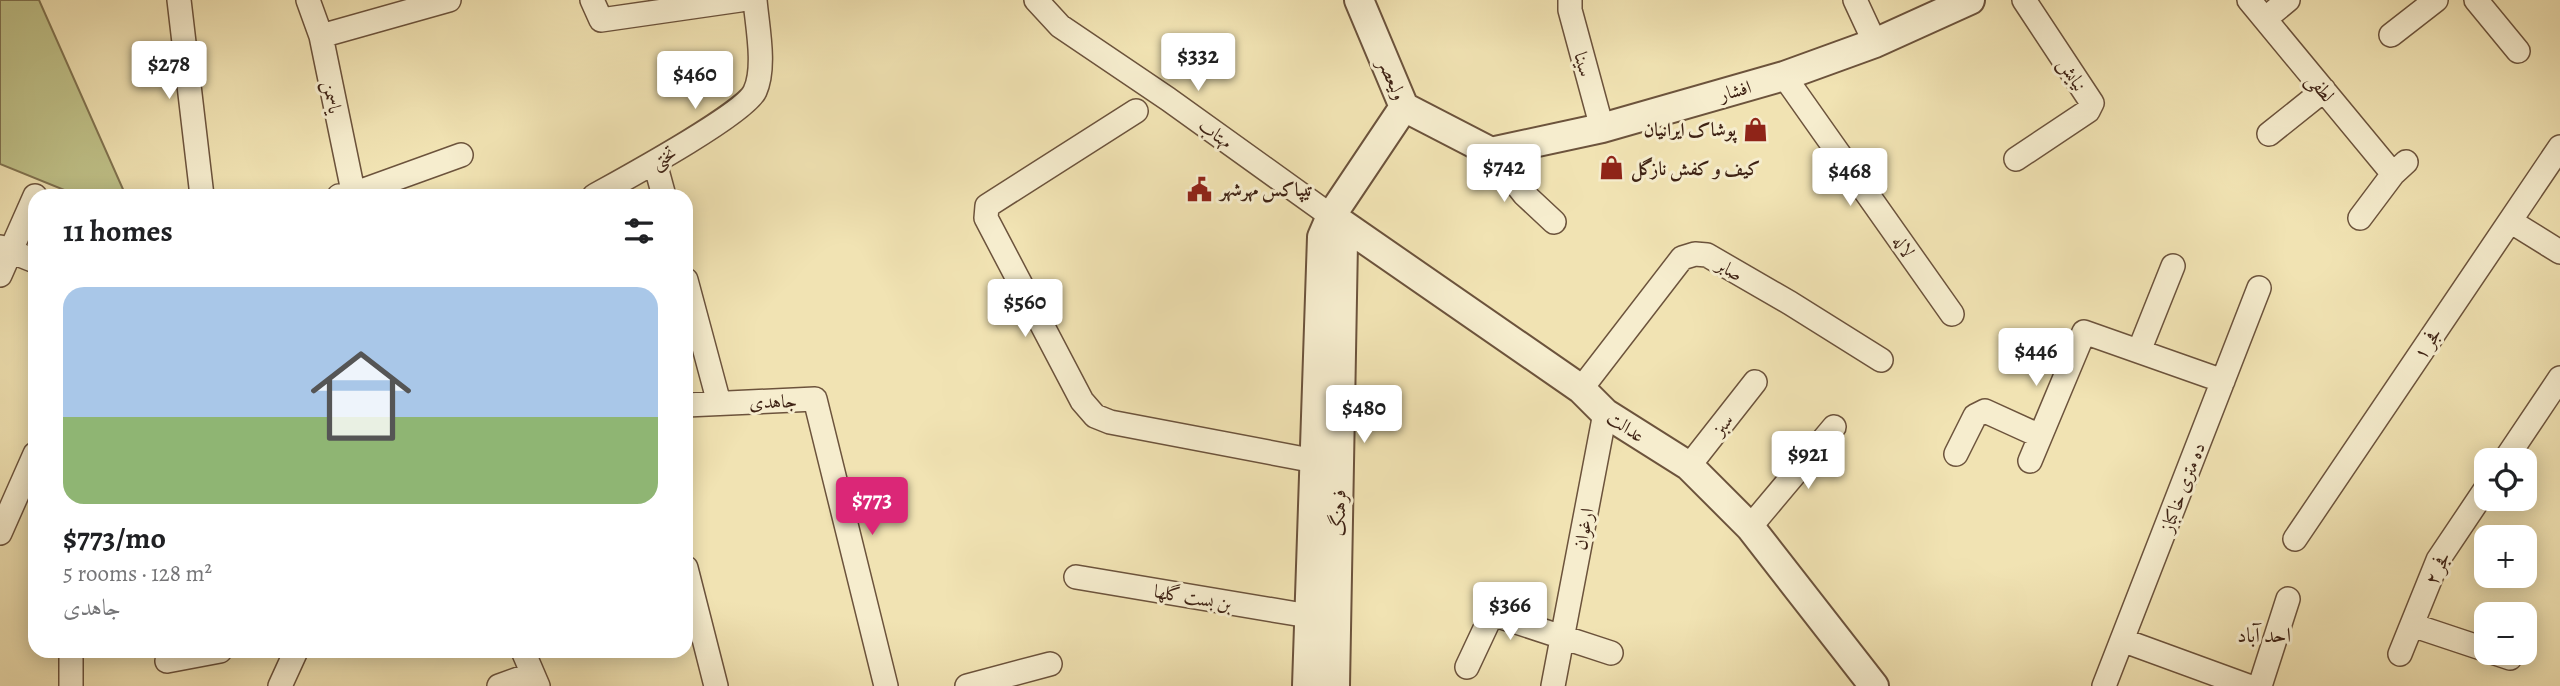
<!DOCTYPE html>
<html lang="en">
<head>
<meta charset="utf-8">
<style>
  :root { --surface:#fff; --page:#f2f2f2; --text:#202124; --muted:#757577; --accent:#db2777 }
  body { margin:0; font-family:Alegreya,Amiri,serif; background:var(--page); color:var(--text); height:100vh; display:flex; flex-direction:column; font-size:26px; white-space:nowrap }
  * { box-sizing:border-box; margin:0 }
  p { font-size:23px; color:var(--muted) }
  .icon { flex:none; width:38px; height:38px; fill:none; stroke:currentColor; stroke-width:2; stroke-linecap:round; stroke-linejoin:round }
  .map { position:relative; flex:1; overflow:hidden }
  .panel { position:absolute; left:28px; top:189px; width:665px; height:469px; display:flex; flex-direction:column; background:var(--surface); border-radius:21px; box-shadow:0 4px 18px #0003 }
  .panel>* { flex:none }
  .controls { position:absolute; left:2474px; top:448px; display:grid; gap:14px }
  .controls a { display:grid; place-items:center; width:63px; height:63px; border-radius:14px; background:var(--surface); box-shadow:0 4px 18px #0003; font-size:35px }
  .price { position:absolute; translate:-50% -60px; padding:0 16px; border-radius:7px; background:#fff; color:#222; font-size:23px; line-height:46px; filter:drop-shadow(0 2px 4px #0008) }
  .price::after { content:''; position:absolute; left:50%; top:42px; width:21px; height:16px; margin-left:-10px; background:inherit; clip-path:polygon(0 0,100% 0,50% 100%) }
  .price.selected { background:var(--accent); color:#fff }
  ul { padding:0; list-style:none }
  li { display:grid; align-content:center; gap:14px; height:371px; padding:0 35px }
  li span { display:grid; place-items:center; height:217px; border-radius:21px; color:#555 }
  li>.icon { margin-inline-start:auto }
  span .icon { width:126px; height:126px; fill:#fffc; stroke-width:1 }
  li b { font-size:30px }
  h2 { display:flex; justify-content:space-between; align-items:center; height:84px; padding:0 35px; font-size:30px }
  .map>svg:first-child { display:block }
</style>
</head>
<body>
<div class="map">
<svg width="2560" height="686" viewBox="0 0 2560 686">
  <rect width="100%" height="100%" fill="#f1e3b3"/>
  <filter id="stains"><feTurbulence type="fractalNoise" baseFrequency=".00286" numOctaves="4"/><feColorMatrix values="0 0 0 0 .2 0 0 0 0 .09 0 0 0 0 .02 0 0 0 .5 -.17"/></filter>
  <radialGradient id="worn" r=".72"><stop offset=".6" stop-color="#630" stop-opacity="0"/><stop offset="1" stop-color="#630" stop-opacity=".3"/></radialGradient>
  <path fill="#c0c289" stroke="#80724f" stroke-width="2" d="M0 0H39L126 196H79L0 164Z"/>
  <g fill="none" stroke-linecap="round" stroke-linejoin="round">
    <defs>
      <path id="minor" d="M179 0 202 196
        M308 0 321 36 354 196
        M592 0 601 20 740 0
        M1036 0 1060 26 1168 99 1331 216
        M1570 0V10L1602 128
        M1855 0 1875 43
        M2249 0 2393 174
        M2476 0 2518 51
        M2265 19 2288 0
        M2391 35 2436 0
        M321 36 449 0
        M1784 76 1952 314
        M1136 111 987 206 986 218 1082 401 1095 416 1110 422 1315 461
        M2269 134 2324 90
        M1491 152 1524 194 1554 222
        M2016 159 2088 111 2092 103 2024 0
        M655 163 664 196
        M339 196 353 194 461 155
        M594 196C621 181 746 113 755 91 766 67 757 25 755 0
        M2360 218 2393 174 2406 162
        M2510 221 2560 252
        M0 247 35 261
        M0 275 35 196
        M686 280 719 403
        M2139 351 2173 266
        M1581 389 1682 258 1695 254 1707 255 1790 303 1881 360
        M686 405 815 399 886 686
        M1956 454 1975 416 1985 411 2040 436
        M2505 460 2560 378
        M2030 461 2084 332 2223 381
        M1689 466 1755 382
        M1750 527 1834 427
        M0 533 35 454
        M2295 539 2560 147
        M686 568 716 686
        M1076 577 1309 616
        M2412 625 2487 650
        M2122 640 2248 686
        M523 651 538 686
        M2495 653 2510 658
        M2400 654 2438 560 2487 487
        M71 659V686
        M167 661 220 651
        M1467 667 1490 618 1498 616 1611 653
        M280 686 296 651
        M499 686 532 674
        M967 686 1050 664
        M1553 686 1605 413
        M2104 686 2259 288
        M2260 686 2288 599"/>
      <path id="tertiary" d="M1359 0 1404 107 1491 152 1602 128 1784 76 1875 43 1970 0
        M1331 216 1581 389 1605 413 1689 466 1750 527 1874 686
        M1331 216 1343 242 1335 686
        M1307 686 1322 237 1331 216 1404 107"/>
    </defs>
    <use href="#minor" stroke="#6c533c" stroke-width="26"/>
    <use href="#tertiary" stroke="#6c533c" stroke-width="32"/>
    <use href="#minor" stroke="#f6edce" stroke-width="23"/>
    <use href="#tertiary" stroke="#f6edce" stroke-width="28"/>
  </g>
  <defs>
    <symbol id="shop-bare" viewBox="-9 -9 18 18"><path d="M-5-2.5h2.3a2.7 3.5 0 0 1 5.4 0H5L5.5 6h-11ZM-1.5-2.5h3a1.5 2.3 0 0 0-3 0Z" fill="#8f2418" stroke="#f6edce" stroke-width="2.5" paint-order="stroke"/></symbol>
    <symbol id="civic-bare" viewBox="-9 -9 18 18"><path d="M-.6-6.5H3V-4.5H.6V-3L4-1V1h2V6H-6V1h2V-1L-.6-3ZM-1.2 2.5V6h2.4V2.5Z" fill="#8f2418" stroke="#f6edce" stroke-width="2.5" paint-order="stroke"/></symbol>
  </defs>
  <g fill-rule="evenodd">
    <use href="#shop-bare" x="1738" y="112" width="35" height="35"/>
    <use href="#shop-bare" x="1594" y="150" width="35" height="35"/>
    <use href="#civic-bare" x="1182" y="172" width="35" height="35"/>
  </g>
  <g text-anchor="middle" stroke-width="6" stroke-linejoin="round" paint-order="stroke">
    <g font-size="19" fill="#3f2315" stroke="#f6edce">
      <text transform="translate(1584 64) rotate(75)" y="7">سینا</text>
      <text transform="translate(2073 74) rotate(57)" y="7">نیایش</text>
      <text transform="translate(1393 79) rotate(66)" y="7">ولیعصر</text>
      <text transform="translate(2321 87) rotate(50)" y="7">لطفی</text>
      <text transform="translate(1735 90) rotate(-16)" y="7">افشار</text>
      <text transform="translate(333 97) rotate(79)" y="7">یاسمن</text>
      <text transform="translate(1216 133) rotate(36)" y="7">مهتاب</text>
      <text transform="translate(663 157) rotate(-32)" y="7">تختی</text>
      <text transform="translate(1904 246) rotate(55)" y="7">لاله</text>
      <text transform="translate(1730 269) rotate(30)" y="7">صابر</text>
      <text transform="translate(2427 343) rotate(-56)" y="7">فجر ۱</text>
      <text transform="translate(773 401) rotate(-2)" y="7">جاهدی</text>
      <text transform="translate(1722 424) rotate(-52)" y="7">سبز</text>
      <text transform="translate(1626 426) rotate(33)" y="7">عدالت</text>
      <text transform="translate(2182 487) rotate(-69)" y="7">ده متری خاکباز</text>
      <text transform="translate(1338 513) rotate(-89)" y="7">فرهنگ</text>
      <text transform="translate(1583 529) rotate(-79)" y="7">ارغوان</text>
      <text transform="translate(2437 568) rotate(-64)" y="7">فجر ۲</text>
      <text transform="translate(1193 597) rotate(10)" y="7">بن بست گلها</text>
    </g>
    <g font-size="19" font-weight="bold" fill="#3f2315" stroke="#f6edce" text-anchor="start">
      <text x="1736" y="136" text-anchor="end">پوشاک ایرانیان</text>
      <text x="1631" y="175">کیف و کفش نازگل</text>
      <text x="1220" y="196">تیپاکس مهرشهر</text>
    </g>
    <g font-size="21" fill="#3f2315" stroke="#f6edce">
      <text x="2264" y="642">احد آباد</text>
    </g>
  </g>
  <rect width="100%" height="100%" filter="url(#stains)"/>
  <rect width="100%" height="100%" fill="url(#worn)"/>
</svg>
<div class="controls">
<a><svg class="icon" aria-label="locate" viewBox="0 0 24 24"><circle cx="12" cy="12" r="6"/><path d="M12 2v4M12 18v4M2 12h4M18 12h4"/></svg></a>
<a>+</a>
<a>−</a>
</div>
<b class="price" style="left:1198px;top:93px">$332</b>
<b class="price" style="left:169px;top:101px">$278</b>
<b class="price" style="left:695px;top:111px">$460</b>
<b class="price" style="left:1504px;top:204px">$742</b>
<b class="price" style="left:1850px;top:208px">$468</b>
<b class="price" style="left:1025px;top:339px">$560</b>
<b class="price" style="left:2036px;top:388px">$446</b>
<b class="price" style="left:1364px;top:445px">$480</b>
<b class="price" style="left:1808px;top:491px">$921</b>
<b class="price selected" style="left:872px;top:537px">$773</b>
<b class="price" style="left:1510px;top:642px">$366</b>
<section class="panel">
<h2>11 homes<svg class="icon" aria-label="filters" viewBox="0 0 24 24"><path d="M4 7h16M4 17h16"/><circle cx="9" cy="7" r="2"/><circle cx="15" cy="17" r="2"/></svg></h2>
<ul>
<li><span style="background:linear-gradient(#a9c7e8 60%,#8fb573 0)"><svg class="icon" aria-label="home" viewBox="0 0 24 24"><path d="M3 11l9-7 9 7M6 9v11h12V9"/></svg></span><div><b>$773/mo</b><p>5 rooms · 128 m²</p><p>جاهدی</p></div></li>
</ul>
</section>
</div>
</body>
</html>
